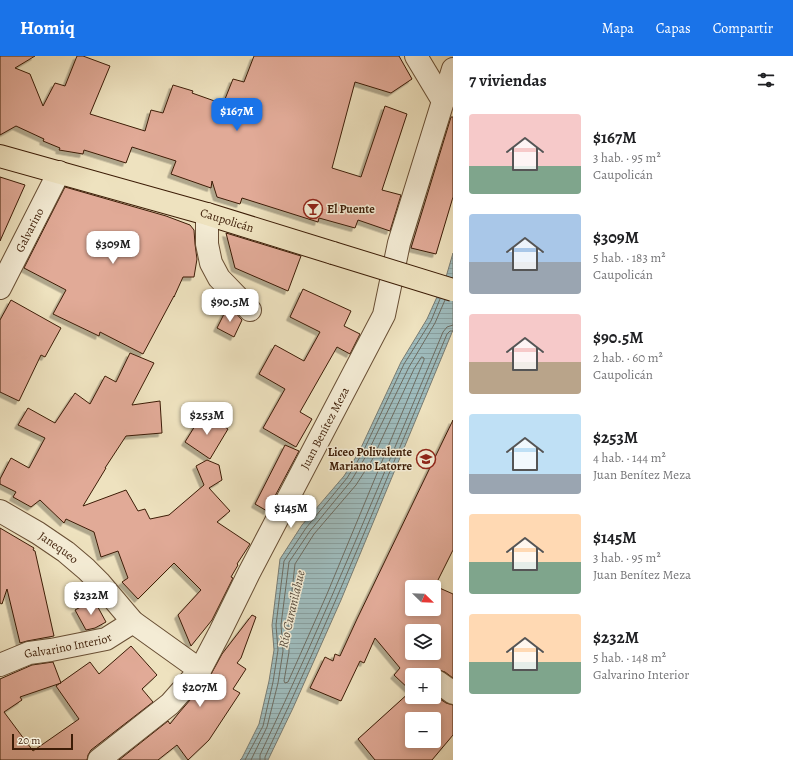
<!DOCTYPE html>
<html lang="es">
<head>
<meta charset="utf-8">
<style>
  :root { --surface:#fff; --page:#f6f6f6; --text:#202124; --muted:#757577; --accent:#1a73e8 }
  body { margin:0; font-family:Alegreya,serif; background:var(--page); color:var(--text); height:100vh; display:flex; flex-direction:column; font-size:15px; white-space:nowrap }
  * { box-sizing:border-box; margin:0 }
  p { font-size:13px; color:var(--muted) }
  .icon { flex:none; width:22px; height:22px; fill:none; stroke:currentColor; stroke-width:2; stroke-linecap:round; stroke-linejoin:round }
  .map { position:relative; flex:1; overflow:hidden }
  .drawer { display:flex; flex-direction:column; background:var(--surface); width:340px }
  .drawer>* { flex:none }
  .needle { width:26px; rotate:113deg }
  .buttons { position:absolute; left:405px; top:524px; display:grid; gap:8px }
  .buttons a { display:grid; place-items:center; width:36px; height:36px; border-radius:4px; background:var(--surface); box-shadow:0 2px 6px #0003; font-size:20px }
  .scale { position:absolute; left:12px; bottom:10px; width:61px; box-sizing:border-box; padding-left:4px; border:2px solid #3c1c06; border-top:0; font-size:11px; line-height:14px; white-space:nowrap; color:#3c1c06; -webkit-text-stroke:3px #f4ecd5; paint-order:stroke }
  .price { position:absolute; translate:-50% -34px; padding:0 9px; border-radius:8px; background:#fff; color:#222; font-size:13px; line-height:26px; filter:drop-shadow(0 1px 2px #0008) }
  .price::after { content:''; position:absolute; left:50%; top:24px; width:12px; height:9px; margin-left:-6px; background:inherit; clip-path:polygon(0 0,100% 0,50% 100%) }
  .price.selected { background:var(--accent); color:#fff }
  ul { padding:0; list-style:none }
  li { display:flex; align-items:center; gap:12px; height:100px; padding:0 16px }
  li span { display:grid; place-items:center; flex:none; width:112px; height:80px; border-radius:4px; color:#555 }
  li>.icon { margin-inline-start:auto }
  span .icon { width:48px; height:48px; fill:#fffc; stroke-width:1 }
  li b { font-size:17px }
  h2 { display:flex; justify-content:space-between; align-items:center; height:48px; padding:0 16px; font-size:17px }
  header { display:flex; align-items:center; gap:24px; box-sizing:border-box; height:56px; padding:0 20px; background:var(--accent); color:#fff }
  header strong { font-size:19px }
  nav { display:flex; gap:22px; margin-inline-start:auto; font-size:14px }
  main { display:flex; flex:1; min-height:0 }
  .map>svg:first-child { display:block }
</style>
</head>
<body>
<header>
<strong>Homiq</strong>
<nav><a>Mapa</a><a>Capas</a><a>Compartir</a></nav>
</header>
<main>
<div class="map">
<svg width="453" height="704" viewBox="0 0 453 704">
  <defs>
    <pattern id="water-rules" width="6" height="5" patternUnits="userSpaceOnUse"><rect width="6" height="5" fill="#9ebbbc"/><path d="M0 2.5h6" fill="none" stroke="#89a0a0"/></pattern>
    <filter id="shadow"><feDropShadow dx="-3.5" dy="3.5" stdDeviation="0" flood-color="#0004"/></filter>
  </defs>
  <rect width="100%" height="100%" fill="#eee2bf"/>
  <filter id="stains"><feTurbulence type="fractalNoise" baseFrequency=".005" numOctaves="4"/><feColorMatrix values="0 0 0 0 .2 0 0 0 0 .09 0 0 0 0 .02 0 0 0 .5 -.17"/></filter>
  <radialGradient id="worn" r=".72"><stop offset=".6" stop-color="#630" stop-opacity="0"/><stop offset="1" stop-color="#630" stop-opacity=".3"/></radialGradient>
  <path fill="url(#water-rules)" stroke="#777b73" d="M453 197V274L341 544 293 652 268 704H240L242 702 259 668 269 625 274 594 272 569 280 503 302 469 344 420 359 396 401 306 427 263 446 221Z"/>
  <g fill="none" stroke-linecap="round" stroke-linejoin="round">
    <path stroke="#6d6c61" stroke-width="1" d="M422 301 424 302V304L327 538 288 626 285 627 284 625 289 596 288 570 295 508 314 478 356 429 372 404 414 313Z
      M245 704 263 670 273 626 278 594 276 569 284 505 306 472 347 422 362 398 404 308 431 265 440 243
      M251 704 267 671 278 627 283 595 281 569 289 506 310 475 351 425 366 400 409 311 435 267 445 244
      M260 704V699C326 560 384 417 443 276L447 271 453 269
      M265 704V701C331 562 388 419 447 278L450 275H453"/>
  </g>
  <path fill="#e1aa97" stroke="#3c1c06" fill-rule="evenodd" filter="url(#shadow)" d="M0 0H35L15 12 30 18 43 50 55 27 65 30 77 0H83L110 10 90 58 145 75 151 54 163 57 173 29 193 35 192 37 223 48 233 23 244 26 254 0H399L412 23 391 37 355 26 332 112 361 121 385 50 407 58 382 134 401 139 390 175 358 164 355 172 319 162 318 166 242 142 240 148 217 141 212 125 211 132 171 118 176 105 132 91 126 107 84 94 83 98 59 94 60 92 43 85 44 83 16 70 0 79Z
    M451 61H453V141L436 198 411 192Z
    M0 121 25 129 0 185Z
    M65 131 166 160 190 169 194 174 195 188 197 203 194 221H183L174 241V240L143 298 100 276 99 280 53 258 66 234 24 212Z
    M226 177 301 200 288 235 235 212Z
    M303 233 351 255 344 270 360 278 350 298 337 291 300 356 312 363 296 391 263 372 285 333 259 318 275 289 304 305 320 276 290 261Z
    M11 244 61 272 45 301 41 299 19 345 0 336V264Z
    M227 252 234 255 242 264 234 281 217 272Z
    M130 297 154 307 132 349 160 345 162 377 126 380 105 412H106L83 450 126 434 138 455 145 453 150 463 169 459 204 429 196 410 207 404 219 409 222 424 209 432 230 455 217 466 250 488 237 508 238 509 231 521 233 522 212 564 191 590 178 559 201 534 174 507 138 543 122 526 128 522 118 495 101 501 94 476 66 463 64 467 40 444 31 451 13 441 16 436 0 428V423L11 402 29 412 45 382 18 369 28 352 55 367 75 337 90 348 105 320 116 326Z
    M203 357 228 373 210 403 185 386Z
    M453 364V494L435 530 453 538V622L445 616 439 614 433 615 428 619H412V641H434V639L446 647 453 649V679L432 704H375L358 683 411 635 394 619 400 612 375 582 364 607 360 605 341 645 310 632 325 601 333 605 335 598 340 600 357 563ZM412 531H434V553H412ZM412 575H434V597H412ZM412 663H434V685H412Z
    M285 389 299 395 267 455 255 448Z
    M0 472 34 492 33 494 35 495 54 580 27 585 20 587 7 533 2 548 0 547Z
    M94 544 106 566 95 572 86 574 75 554Z
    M252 559 256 561 241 602 237 607 246 613 233 633 240 637 209 684 188 704 177 689 158 704H119L168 665 170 668 178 658 209 622 222 598Z
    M131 590 157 619 142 633 153 646 91 694 88 699 87 704H0V623L32 609 53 606 61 627 20 641 22 644 4 656 33 695 79 663 56 630 90 606 99 618Z"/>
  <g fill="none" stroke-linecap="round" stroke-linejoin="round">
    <defs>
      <g id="minor">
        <path d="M416 0 443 45"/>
        <path d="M207 158V188L211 207 219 222 250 254"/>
        <path id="s1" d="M0 232 59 116"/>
        <path id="s2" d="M0 455 38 477 66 496 86 513 100 527 133 566 200 614"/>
        <path id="s3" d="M0 609 29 597 51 594 106 583 133 566"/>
        <path d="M438 626 453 637"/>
        <path id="s4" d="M99 704 170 648 200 614 220 576 249 517 384 259 399 187 453 13"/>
      </g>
      <g id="primary">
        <path id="s5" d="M0 100 207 158 333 197"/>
      </g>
    </defs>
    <use href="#minor" stroke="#684e34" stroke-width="24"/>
    <use href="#primary" stroke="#3c1c06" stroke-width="24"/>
    <use href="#minor" stroke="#f4ecd5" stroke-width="22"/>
    <use href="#primary" stroke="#eee2bf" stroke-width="22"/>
    <defs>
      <path id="primary-bridge" d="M333 197 453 234"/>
    </defs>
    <use href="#primary-bridge" stroke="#3c1c06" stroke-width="24" stroke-linecap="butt"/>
    <use href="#primary-bridge" stroke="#eee2bf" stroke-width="22"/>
  </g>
  <defs>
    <symbol id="bar-ring" viewBox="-11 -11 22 22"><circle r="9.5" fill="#f4ecd5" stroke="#8f2418" stroke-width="1.5"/><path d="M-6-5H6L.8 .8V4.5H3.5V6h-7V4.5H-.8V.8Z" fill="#8f2418"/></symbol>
    <symbol id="school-ring" viewBox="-11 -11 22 22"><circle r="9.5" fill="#f4ecd5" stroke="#8f2418" stroke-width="1.5"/><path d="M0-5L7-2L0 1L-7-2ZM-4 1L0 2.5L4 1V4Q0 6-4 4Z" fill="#8f2418"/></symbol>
  </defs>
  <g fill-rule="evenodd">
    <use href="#bar-ring" x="302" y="142" width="22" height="22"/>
    <use href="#school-ring" x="415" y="392" width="22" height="22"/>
  </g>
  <g text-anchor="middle" stroke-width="3" stroke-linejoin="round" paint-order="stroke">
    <g font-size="12" font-weight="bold" fill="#3c1c06" stroke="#f4ecd5" text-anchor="start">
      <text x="327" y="157">El Puente</text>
      <text x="412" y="400" text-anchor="end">Liceo Polivalente<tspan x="412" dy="14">Mariano Latorre</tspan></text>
    </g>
    <g font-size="12" fill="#3c1c06" stroke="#f4ecd5">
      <text dy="4" stroke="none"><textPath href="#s5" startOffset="236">Caupolicán</textPath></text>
      <text dy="4" stroke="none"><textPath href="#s1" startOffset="65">Galvarino</textPath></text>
      <text dy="4" stroke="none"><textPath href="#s4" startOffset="408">Juan Benítez Meza</textPath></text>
      <text dy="4" stroke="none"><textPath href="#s2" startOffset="69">Janequeo</textPath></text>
      <text dy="4" stroke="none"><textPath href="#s3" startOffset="71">Galvarino Interior</textPath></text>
    </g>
    <g font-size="13" font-style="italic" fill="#594c3d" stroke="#f4ecd5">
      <text transform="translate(291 553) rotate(-77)" y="5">Río Curanilahue</text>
    </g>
  </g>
  <rect width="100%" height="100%" filter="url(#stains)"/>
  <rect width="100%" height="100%" fill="url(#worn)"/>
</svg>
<div class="buttons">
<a><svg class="needle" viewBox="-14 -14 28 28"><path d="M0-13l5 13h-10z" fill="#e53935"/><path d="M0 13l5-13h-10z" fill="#757577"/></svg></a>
<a><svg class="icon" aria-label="layers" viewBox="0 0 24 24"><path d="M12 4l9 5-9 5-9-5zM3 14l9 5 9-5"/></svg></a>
<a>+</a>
<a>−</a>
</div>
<div class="scale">20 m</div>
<b class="price selected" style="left:237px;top:76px">$167M</b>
<b class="price" style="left:113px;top:209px">$309M</b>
<b class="price" style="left:230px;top:267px">$90.5M</b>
<b class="price" style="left:207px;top:380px">$253M</b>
<b class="price" style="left:291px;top:473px">$145M</b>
<b class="price" style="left:91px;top:560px">$232M</b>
<b class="price" style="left:200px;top:652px">$207M</b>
</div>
<section class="drawer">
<h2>7 viviendas<svg class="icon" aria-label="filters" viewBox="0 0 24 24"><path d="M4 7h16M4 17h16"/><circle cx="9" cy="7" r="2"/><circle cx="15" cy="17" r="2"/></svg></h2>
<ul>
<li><span style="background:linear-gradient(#f6c9c9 65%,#7fa58c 0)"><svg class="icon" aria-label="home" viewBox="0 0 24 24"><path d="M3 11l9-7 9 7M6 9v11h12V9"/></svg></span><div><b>$167M</b><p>3 hab. · 95 m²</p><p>Caupolicán</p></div></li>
<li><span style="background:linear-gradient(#a9c7e8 60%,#9aa5b1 0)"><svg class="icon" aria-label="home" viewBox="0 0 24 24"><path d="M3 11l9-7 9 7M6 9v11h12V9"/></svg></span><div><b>$309M</b><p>5 hab. · 183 m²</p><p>Caupolicán</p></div></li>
<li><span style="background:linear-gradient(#f6c9c9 60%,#b9a48a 0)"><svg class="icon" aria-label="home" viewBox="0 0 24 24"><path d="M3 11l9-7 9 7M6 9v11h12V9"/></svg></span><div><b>$90.5M</b><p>2 hab. · 60 m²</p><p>Caupolicán</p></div></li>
<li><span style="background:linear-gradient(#bfe0f5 75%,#9aa5b1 0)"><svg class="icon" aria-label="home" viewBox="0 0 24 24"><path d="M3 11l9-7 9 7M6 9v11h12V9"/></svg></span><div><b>$253M</b><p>4 hab. · 144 m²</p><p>Juan Benítez Meza</p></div></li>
<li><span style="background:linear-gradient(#ffd9b3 60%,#7fa58c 0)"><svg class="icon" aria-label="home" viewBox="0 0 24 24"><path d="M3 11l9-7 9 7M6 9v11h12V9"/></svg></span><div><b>$145M</b><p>3 hab. · 95 m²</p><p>Juan Benítez Meza</p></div></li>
<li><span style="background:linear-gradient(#ffd9b3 60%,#7fa58c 0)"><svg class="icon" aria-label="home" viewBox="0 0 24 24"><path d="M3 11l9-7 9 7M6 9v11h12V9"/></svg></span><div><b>$232M</b><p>5 hab. · 148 m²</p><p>Galvarino Interior</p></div></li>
</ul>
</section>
</main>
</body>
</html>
